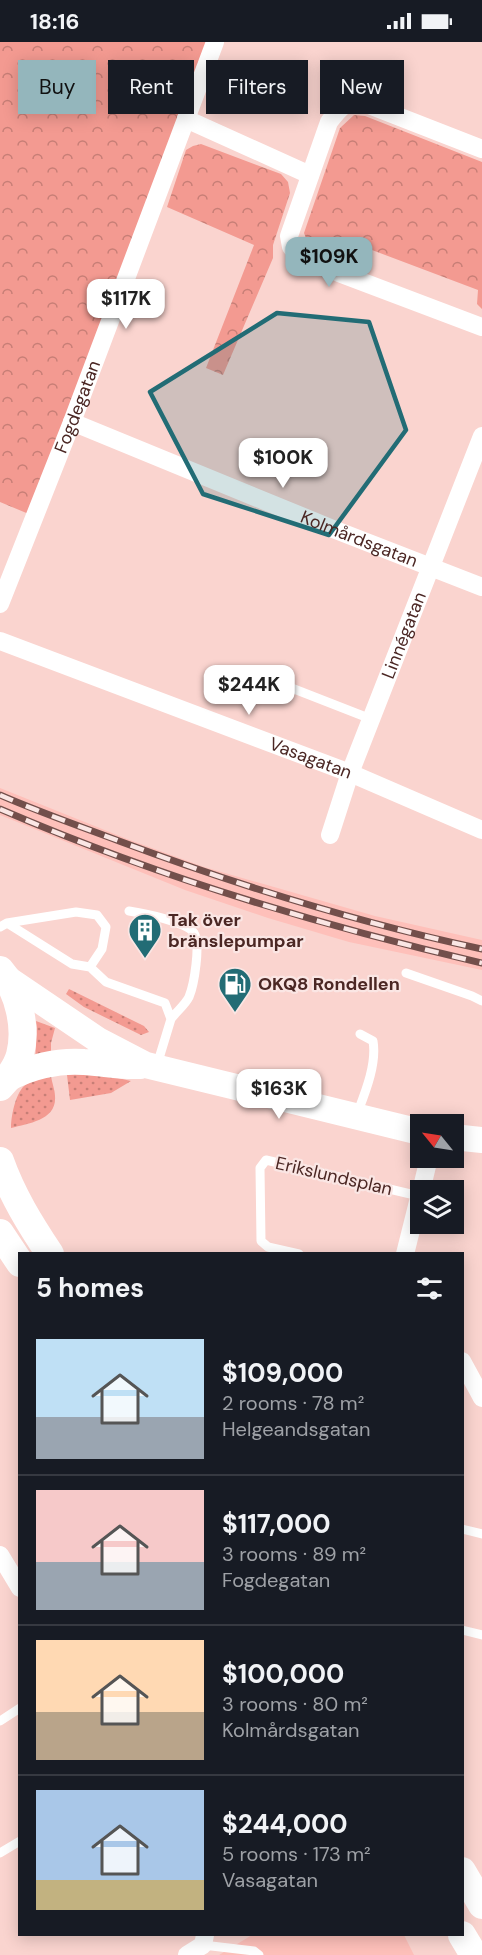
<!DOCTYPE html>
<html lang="en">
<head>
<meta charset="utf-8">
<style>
  :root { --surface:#171b24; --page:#20242c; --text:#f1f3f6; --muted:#9ea1a6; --line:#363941; --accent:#94b6bc }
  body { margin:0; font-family:"DM Sans",sans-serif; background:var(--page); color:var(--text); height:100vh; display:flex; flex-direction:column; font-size:22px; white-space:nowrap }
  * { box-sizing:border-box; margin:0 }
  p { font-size:20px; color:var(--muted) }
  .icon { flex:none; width:33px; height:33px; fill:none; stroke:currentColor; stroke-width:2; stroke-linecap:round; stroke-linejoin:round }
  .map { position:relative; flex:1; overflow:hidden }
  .details { position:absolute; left:18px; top:1210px; width:446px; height:684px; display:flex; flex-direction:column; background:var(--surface); border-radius:0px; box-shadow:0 3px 15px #0003 }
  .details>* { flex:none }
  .hud { position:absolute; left:18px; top:18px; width:447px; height:54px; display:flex; gap:12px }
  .needle { width:39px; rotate:300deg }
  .controls { position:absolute; left:410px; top:1072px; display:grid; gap:12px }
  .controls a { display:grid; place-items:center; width:54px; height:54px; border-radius:0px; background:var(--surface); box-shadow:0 3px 15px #0003; font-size:30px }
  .price { position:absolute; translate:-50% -51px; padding:0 14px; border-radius:12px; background:#fff; color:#222; font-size:20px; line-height:39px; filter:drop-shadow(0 2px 3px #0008) }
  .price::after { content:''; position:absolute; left:50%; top:36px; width:18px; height:14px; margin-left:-9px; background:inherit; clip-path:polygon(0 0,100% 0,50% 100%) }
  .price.current { background:var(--accent); color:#111 }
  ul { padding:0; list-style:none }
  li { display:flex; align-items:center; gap:18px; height:150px; padding:0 18px }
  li+li { border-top:2px solid var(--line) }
  li span { display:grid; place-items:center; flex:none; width:168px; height:120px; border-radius:0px; color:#555 }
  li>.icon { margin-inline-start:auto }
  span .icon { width:72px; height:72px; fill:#fffc; stroke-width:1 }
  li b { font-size:26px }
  h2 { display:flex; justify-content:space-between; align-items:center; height:72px; padding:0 18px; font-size:26px }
  .chip { padding:0 21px; border-radius:0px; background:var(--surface); box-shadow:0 3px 15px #0003; font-size:21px; line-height:54px }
  .chip.current { background:var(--accent); color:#111 }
  .status { display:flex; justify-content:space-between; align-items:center; height:42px; padding:0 30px; background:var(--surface); direction:ltr }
  .status svg { height:16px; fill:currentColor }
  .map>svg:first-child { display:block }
</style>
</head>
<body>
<div class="status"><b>18:16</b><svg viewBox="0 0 49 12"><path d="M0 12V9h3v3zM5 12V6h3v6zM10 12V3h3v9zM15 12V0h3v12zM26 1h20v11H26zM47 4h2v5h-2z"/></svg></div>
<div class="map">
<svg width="482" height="1913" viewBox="0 0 482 1913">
  <defs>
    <pattern id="grass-dots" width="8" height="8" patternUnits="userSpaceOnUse" patternTransform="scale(1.5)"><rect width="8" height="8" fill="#f39a91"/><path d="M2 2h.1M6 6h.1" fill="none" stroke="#c77e76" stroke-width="1.8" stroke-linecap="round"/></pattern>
    <pattern id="park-crowns" width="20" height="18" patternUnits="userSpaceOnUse" patternTransform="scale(1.5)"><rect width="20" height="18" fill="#f39a91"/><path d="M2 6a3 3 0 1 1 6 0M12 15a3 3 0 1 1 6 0" fill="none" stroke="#c77e76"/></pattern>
  </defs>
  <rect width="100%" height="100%" fill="#fad4cf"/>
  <path fill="#fec0ba" d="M0 746 127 797 204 825 375 874 482 898V928L349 900 268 876 185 848 0 773Z
    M252 1893H404L414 1913H219Z"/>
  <path fill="url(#grass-dots)" d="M69 947 144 984 149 990 141 993 84 965 66 952Z
    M36 979 55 986 51 1001V1015L35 1021 37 986Z
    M87 1029 131 1039 111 1051 70 1058 67 1033Z
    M51 1034C52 1041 55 1048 55 1054 57 1078 29 1081 11 1086 11 1075 15 1053 24 1044 31 1038 43 1036 51 1034Z"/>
  <path fill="url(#park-crowns)" d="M0 0H215L36 475 0 460Z
    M354 73 365 74 482 120V267L477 262 478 248 364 205 358 221 308 201 304 191 340 86Z
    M201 102 281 132 288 140 290 151 273 203V216L223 333 206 326 254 203 167 165 186 108 193 104Z"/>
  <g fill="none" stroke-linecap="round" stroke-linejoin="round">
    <path stroke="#fff" stroke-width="9" d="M289 645 371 677
      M129 869C143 871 187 880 194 891 201 902 194 943 189 955 185 963 176 970 171 977
      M0 885 7 881 76 870 97 873 106 885 102 907 90 925 72 922 7 881
      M90 925 106 940 165 961 171 977 157 1023
      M406 931 472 954 482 959
      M357 1072C365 1051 377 1022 373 999L360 992
      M299 1212 268 1205 261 1199 260 1126 266 1118 419 1154
      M462 1487 482 1492
      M462 1588 482 1593
      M0 1679 20 1666
      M0 1811 20 1799
      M203 1903 254 1909 259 1913"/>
    <g stroke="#fff" stroke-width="18">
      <path d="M186 77 310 133"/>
      <path d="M482 107 359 59C343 61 339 67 329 80L289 194 291 205 302 215 339 231 482 285"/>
      <path id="s1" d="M72 380 333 487 482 545"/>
      <path id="s2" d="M0 562 72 380 215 0"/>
      <path id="s3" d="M0 599 350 731 482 788"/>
      <path id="s4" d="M330 793 350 731 482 394"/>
      <path d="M421 1149 429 1116"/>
      <path d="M405 1212 420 1152"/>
      <path d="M462 1319 482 1356"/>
      <path d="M0 1513 20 1546"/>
      <path d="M187 1913 203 1903 205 1893"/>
    </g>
    <path stroke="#fff" stroke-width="26" d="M8 937 98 998 146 1023 420 1090
      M6 1038C28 1025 58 1018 84 1020 103 1021 121 1025 140 1024
      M453 1095 482 1098"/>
    <path stroke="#fff" stroke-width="28" d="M0 928C19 949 27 986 20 1013 17 1024 8 1037 0 1045
      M0 1119C12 1153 30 1182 50 1212
      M0 1191 20 1221
      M462 1829 482 1863
      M462 1893 474 1913"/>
    <defs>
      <path id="rail" d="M0 753C39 770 79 784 119 799 237 843 359 881 482 907
        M0 767C155 834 318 883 482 921"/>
    </defs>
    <use href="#rail" stroke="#734f4b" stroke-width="7"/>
    <use href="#rail" stroke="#fae6e4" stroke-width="4.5" stroke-dasharray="14" stroke-linecap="butt"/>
  </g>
  <path fill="#226c75" fill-opacity="0.2" stroke="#226c75" stroke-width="4.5" stroke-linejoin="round" d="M277 271 369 280 406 388 329 493 203 452 150 350Z"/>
  <defs>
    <symbol id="building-pin" viewBox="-11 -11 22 30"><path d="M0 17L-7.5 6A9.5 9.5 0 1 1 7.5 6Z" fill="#226c75" stroke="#fae6e4"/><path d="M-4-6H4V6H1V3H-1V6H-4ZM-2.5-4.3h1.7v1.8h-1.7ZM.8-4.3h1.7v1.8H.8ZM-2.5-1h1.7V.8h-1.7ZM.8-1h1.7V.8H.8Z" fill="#fff"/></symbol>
    <symbol id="fuel-pin" viewBox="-11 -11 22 30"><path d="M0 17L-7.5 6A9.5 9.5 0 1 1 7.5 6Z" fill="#226c75" stroke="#fae6e4"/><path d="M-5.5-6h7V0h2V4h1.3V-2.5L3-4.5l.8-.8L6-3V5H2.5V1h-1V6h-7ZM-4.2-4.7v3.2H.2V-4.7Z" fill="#fff"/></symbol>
  </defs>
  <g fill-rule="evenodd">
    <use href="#building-pin" x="126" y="869" width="38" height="52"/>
    <use href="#fuel-pin" x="216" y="923" width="38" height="52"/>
  </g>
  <g text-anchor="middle" stroke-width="4.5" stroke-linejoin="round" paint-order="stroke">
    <g font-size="18" fill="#4b2724" stroke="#fae6e4">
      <text dy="6" stroke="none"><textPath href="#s2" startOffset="212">Fogdegatan</textPath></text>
      <text dy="6" stroke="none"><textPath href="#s1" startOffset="310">Kolmårdsgatan</textPath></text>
      <text dy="6" stroke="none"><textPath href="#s4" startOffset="213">Linnégatan</textPath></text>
      <text dy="6" stroke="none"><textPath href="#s3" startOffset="332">Vasagatan</textPath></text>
      <text transform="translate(334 1134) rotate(13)" y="6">Erikslundsplan</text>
    </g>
    <g font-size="18" font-weight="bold" fill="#4b2724" stroke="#fae6e4" text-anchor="start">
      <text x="168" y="884">Tak över<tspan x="168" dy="21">bränslepumpar</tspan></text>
      <text x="258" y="948">OKQ8 Rondellen</text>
    </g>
  </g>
</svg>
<div class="controls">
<a><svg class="needle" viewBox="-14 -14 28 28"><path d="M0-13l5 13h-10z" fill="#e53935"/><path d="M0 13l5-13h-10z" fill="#9ea1a6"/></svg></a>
<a><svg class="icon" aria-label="layers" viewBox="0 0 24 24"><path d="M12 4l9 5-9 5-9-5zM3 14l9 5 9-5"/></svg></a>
</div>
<b class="price current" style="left:329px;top:246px">$109K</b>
<b class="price" style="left:126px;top:288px">$117K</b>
<b class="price" style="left:283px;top:447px">$100K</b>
<b class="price" style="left:249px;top:674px">$244K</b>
<b class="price" style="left:279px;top:1078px">$163K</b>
<div class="hud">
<a class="chip current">Buy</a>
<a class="chip">Rent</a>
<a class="chip">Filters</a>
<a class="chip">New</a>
</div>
<section class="details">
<h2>5 homes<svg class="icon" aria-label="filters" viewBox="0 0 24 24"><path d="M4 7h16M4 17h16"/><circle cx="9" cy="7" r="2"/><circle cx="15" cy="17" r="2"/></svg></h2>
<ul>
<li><span style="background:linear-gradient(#bfe0f5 65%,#9aa5b1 0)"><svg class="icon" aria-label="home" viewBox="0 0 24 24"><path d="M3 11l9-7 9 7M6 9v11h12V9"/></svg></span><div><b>$109,000</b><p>2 rooms · 78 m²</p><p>Helgeandsgatan</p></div></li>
<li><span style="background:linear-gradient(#f6c9c9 60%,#9aa5b1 0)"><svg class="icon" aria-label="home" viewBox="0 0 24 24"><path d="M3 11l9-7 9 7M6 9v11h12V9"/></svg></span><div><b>$117,000</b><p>3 rooms · 89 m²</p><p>Fogdegatan</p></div></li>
<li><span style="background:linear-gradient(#ffd9b3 60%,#b9a48a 0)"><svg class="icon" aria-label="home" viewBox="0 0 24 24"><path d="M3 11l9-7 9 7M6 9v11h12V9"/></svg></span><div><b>$100,000</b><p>3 rooms · 80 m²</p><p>Kolmårdsgatan</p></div></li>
<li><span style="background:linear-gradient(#a9c7e8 75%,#c2b280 0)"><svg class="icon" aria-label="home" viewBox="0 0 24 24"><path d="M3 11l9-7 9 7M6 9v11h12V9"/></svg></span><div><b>$244,000</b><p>5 rooms · 173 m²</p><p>Vasagatan</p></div></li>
</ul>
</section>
</div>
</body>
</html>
